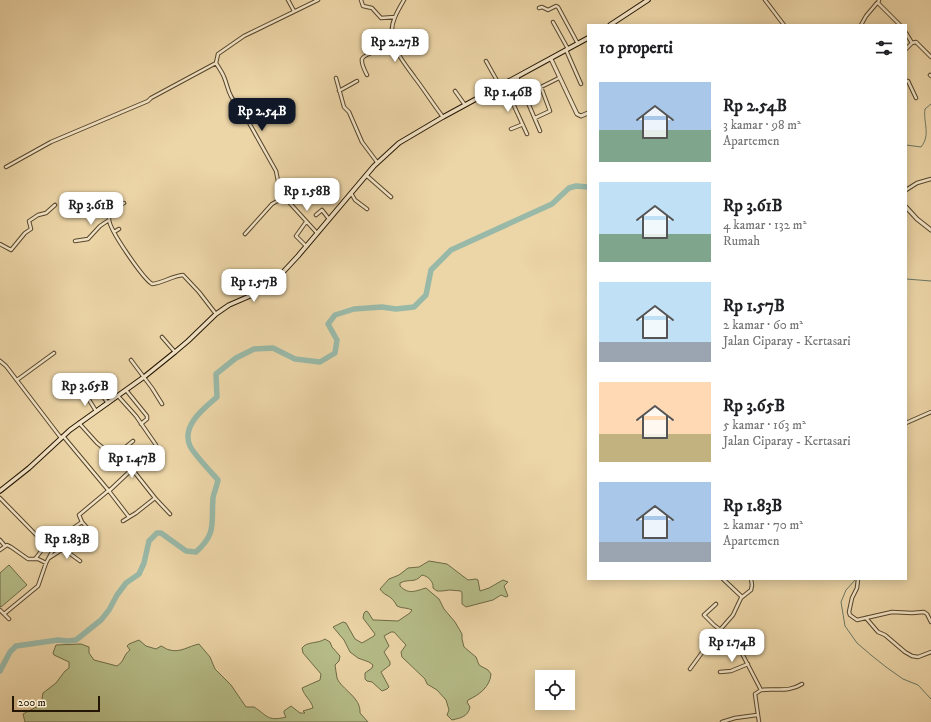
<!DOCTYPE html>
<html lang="id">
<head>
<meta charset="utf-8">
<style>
  :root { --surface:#fff; --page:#f2f2f2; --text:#202124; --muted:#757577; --accent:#111827 }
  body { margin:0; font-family:"IM FELL DW Pica",serif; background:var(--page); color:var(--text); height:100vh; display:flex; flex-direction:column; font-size:15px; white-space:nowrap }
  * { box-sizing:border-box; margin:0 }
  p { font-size:13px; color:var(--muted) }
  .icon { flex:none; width:22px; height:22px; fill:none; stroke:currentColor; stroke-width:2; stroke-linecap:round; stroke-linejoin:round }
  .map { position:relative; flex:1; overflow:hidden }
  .details { position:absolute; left:587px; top:24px; width:320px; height:556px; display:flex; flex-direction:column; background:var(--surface); border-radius:0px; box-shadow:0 2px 10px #0003 }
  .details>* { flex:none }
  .fabs { position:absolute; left:535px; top:670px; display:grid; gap:8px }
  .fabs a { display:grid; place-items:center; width:40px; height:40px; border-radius:0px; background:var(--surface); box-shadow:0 2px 10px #0003; font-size:20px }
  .scale { position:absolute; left:12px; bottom:10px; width:88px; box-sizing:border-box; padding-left:4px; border:2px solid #241604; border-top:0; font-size:11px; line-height:14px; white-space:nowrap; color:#241604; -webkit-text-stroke:3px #f3e4c6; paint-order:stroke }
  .price { position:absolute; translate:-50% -34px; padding:0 9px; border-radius:8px; background:#fff; color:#222; font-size:13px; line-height:26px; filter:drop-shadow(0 1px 2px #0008) }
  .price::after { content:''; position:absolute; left:50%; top:24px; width:12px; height:9px; margin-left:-6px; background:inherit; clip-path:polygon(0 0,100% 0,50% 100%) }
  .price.active { background:var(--accent); color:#fff }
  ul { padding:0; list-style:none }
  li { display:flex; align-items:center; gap:12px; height:100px; padding:0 12px }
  li span { display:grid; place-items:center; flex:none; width:112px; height:80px; border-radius:0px; color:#555 }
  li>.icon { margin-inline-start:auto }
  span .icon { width:48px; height:48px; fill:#fffc; stroke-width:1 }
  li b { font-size:17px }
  h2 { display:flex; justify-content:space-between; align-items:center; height:48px; padding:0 12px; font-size:17px }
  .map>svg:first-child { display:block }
</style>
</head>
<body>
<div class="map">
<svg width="931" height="722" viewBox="0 0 931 722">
  <rect width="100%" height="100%" fill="#ecd5a7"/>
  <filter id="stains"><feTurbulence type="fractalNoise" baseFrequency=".005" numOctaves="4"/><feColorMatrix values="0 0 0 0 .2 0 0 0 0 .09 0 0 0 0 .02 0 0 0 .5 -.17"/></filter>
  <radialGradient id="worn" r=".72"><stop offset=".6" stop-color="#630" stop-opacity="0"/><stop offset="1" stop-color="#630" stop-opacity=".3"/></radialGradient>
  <path fill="#b6bd88" stroke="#6d6a46" d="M429 561 447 564 468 580 476 579 478 580 480 591 489 588 503 580 508 582 504 586 508 596 506 597 501 595 493 600 466 607 462 604V593L461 591 450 590 442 591H437L433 588C434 582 428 576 422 575 414 584 410 578 400 583V586C409 595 415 591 426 588L439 599 444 609 455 622 462 634V639L464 647 476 657 479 665 488 670 491 674C490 687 479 695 468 700L467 702 470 707C468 717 460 718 452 720L447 715 449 710 446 700 437 690 427 684 425 679 402 657 401 652 406 645 394 632H391L384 636 389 646 384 652 390 662V665L381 672 389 687 387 689 382 691 372 682 367 681 365 679V673L372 668 373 665 369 662 358 658 350 652 344 640 333 627 343 622 346 623 355 639 362 643 374 636 375 634 363 618 364 613 366 611 368 612 373 620H375L398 621 410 613 412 610C407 607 402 609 397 606 391 594 385 597 380 589L389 579 399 575 408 568 419 567Z
    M9 565 27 585 1 607 0 606V573Z
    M325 639 330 642 332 647 340 656 339 661 335 665C336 669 336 674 337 678 342 690 361 697 360 713L368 722H25L23 714 44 703 42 698 43 693 56 683 65 671 69 668V662L54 655 53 653 56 645 81 644 89 647V653L94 660 117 666C125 661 123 655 130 650L127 646 129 644 139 640 146 646 156 649 161 646C164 647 167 650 170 650 180 653 189 646 199 644L210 657 215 669 231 685 246 707H254C267 715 267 722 286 717L284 713V711L291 706 300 713H305L303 711 313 708C312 701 304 696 302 688L320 680 321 674 303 653 302 648C307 641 318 644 325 639Z"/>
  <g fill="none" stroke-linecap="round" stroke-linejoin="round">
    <path stroke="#6a7866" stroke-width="1" d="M906 145 921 147C931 135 923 122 925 109L931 104
      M906 279 931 281
      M856 579 846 590 841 602 845 626 857 643 871 655 886 667 903 679 918 685 931 699"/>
    <path stroke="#99b9a8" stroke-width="5.5" d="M0 671 10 652 16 646 58 640 67 641 76 640 101 620 109 610 117 595 126 583 139 574 144 563 149 541 157 533H161L186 551 196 552C217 533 211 524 213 498 214 492 217 486 218 480 211 472 193 453 190 446 181 426 203 409 217 397L216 374 236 358 254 349 273 348 295 359 320 362 335 353 337 340 328 324 335 315 354 309 382 307 396 309 414 307 426 295 431 270 451 250 552 204 569 188 576 186 588 187"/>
    <defs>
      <path id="minor" d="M288 0 294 11
        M361 0 363 6 372 8 381 18 395 17
        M404 0C399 9 391 21 392 32 393 51 405 64 415 78 425 91 433 104 443 117
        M765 0 784 25
        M879 0 878 3 900 25
        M539 8 542 7 548 10 556 6 558 7 578 44
        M553 22 568 49
        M861 25 866 16 877 3
        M906 33 912 43 906 49
        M912 43 916 42 931 57
        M566 50 581 84
        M486 61 500 86
        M216 63C219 68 222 72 224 77 228 86 228 96 236 103 239 106 243 106 247 109L250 108 252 109V114L248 118V121L276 171 278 181 293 197 287 200C282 198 277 201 272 204L245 234
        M367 75C365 71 361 64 362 59 364 53 389 48 396 46
        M930 75 931 76
        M517 77 540 131
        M336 78 344 107 349 112 362 142 377 162
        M906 81H908L916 98
        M504 84 527 134
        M339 91 357 81
        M455 91 465 105
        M525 95 559 78
        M535 118 550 111 541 87
        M511 129 521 125
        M6 167 51 142 148 101 151 98 216 63 218 54 244 36 318 0
        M366 175 391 197
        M906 190 917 183 931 179
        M351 193 355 200 367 209
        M287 200 317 233
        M124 203 109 213C110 215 109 217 109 219 109 230 143 278 152 284 163 283 172 276 183 275L199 292 216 314
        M316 215 322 210 329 219
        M306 222 296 236 306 246
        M114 232 119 229
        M75 241 88 239 100 226 109 220
        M0 244 11 250 25 233 31 229 29 221 38 215 46 213 55 205
        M162 337 175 352
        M131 360 152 388 162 404
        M0 361 6 366 61 438
        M17 380 54 353
        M126 390 147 416V419L141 424
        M100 393 108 403
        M86 395 96 411
        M118 396 136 416 156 445
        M79 423 97 443 102 447 113 457 118 465
        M906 423 931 412
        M63 436 109 491 129 517
        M104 465 133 441
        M132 469 155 498
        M109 491 145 457
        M0 498 45 544V546L35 559
        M123 521 136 513 155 498 170 514
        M0 540 5 546
        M64 547 69 553 80 561
        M0 550 7 545 11 547 28 559H38L46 563
        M49 558 89 532V530L82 522 79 515 109 490
        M723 579 742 597
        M858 579 857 588 852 598 849 612 850 615 857 620 892 612 912 613 924 612 927 614 931 622
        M716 604 704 615 714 625 736 642 761 690 755 694 759 722
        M0 610 9 619
        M4 614 38 586 46 563 60 537 82 522
        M866 618 878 632 885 635 905 652 912 656 918 657 931 652
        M690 669 712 639 733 615 741 598 751 590 752 585 751 579
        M720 672 731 671 748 664
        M761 690C776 688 788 693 802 684
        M722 722 735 718 757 715"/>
      <path id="tertiary" d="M551 59 577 114 581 116 588 113
        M906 207 917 219 931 230"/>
      <path id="secondary" d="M610 25 648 0
        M0 491 29 468 70 430 144 377 175 352 188 341 216 314 229 305 259 292 272 284 298 256 374 166 399 143 443 117 588 38"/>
    </defs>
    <use href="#minor" stroke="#56462d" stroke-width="4.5"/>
    <use href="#tertiary" stroke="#56462d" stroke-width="5"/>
    <use href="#secondary" stroke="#241604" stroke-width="5.5"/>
    <use href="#minor" stroke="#f3e4c6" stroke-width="2.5"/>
    <use href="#tertiary" stroke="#f3e4c6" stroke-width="3"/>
    <use href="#secondary" stroke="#f3e4c6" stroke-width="3.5"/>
  </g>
  <rect width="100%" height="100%" filter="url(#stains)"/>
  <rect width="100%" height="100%" fill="url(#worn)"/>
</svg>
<div class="fabs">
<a><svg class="icon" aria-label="locate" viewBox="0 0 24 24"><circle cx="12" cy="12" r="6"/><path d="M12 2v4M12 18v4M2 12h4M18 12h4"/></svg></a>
</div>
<div class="scale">200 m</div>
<b class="price" style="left:395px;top:63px">Rp 2.27B</b>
<b class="price" style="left:508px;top:113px">Rp 1.46B</b>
<b class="price active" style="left:262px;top:132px">Rp 2.54B</b>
<b class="price" style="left:307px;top:212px">Rp 1.58B</b>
<b class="price" style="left:91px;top:226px">Rp 3.61B</b>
<b class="price" style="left:254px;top:303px">Rp 1.57B</b>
<b class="price" style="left:85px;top:407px">Rp 3.65B</b>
<b class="price" style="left:132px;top:479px">Rp 1.47B</b>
<b class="price" style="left:67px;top:560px">Rp 1.83B</b>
<b class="price" style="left:732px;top:663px">Rp 1.74B</b>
<section class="details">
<h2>10 properti<svg class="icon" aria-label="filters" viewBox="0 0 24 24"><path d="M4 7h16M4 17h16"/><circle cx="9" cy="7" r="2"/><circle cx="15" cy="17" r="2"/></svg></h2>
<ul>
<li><span style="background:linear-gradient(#a9c7e8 60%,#7fa58c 0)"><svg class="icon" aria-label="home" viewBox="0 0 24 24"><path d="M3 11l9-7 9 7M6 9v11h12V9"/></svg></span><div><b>Rp 2.54B</b><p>3 kamar · 98 m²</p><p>Apartemen</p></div></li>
<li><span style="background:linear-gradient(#bfe0f5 65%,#7fa58c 0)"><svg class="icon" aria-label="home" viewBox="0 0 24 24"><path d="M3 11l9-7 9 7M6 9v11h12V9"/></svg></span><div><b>Rp 3.61B</b><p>4 kamar · 132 m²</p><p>Rumah</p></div></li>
<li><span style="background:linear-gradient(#bfe0f5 75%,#9aa5b1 0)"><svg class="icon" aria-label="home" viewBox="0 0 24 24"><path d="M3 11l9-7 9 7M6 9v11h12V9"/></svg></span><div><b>Rp 1.57B</b><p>2 kamar · 60 m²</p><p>Jalan Ciparay - Kertasari</p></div></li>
<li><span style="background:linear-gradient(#ffd9b3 65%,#c2b280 0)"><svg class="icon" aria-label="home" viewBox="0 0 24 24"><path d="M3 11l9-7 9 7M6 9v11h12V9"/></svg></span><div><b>Rp 3.65B</b><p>5 kamar · 163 m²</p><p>Jalan Ciparay - Kertasari</p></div></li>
<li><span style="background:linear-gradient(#a9c7e8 75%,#9aa5b1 0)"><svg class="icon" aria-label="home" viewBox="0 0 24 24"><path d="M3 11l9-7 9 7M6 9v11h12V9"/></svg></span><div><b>Rp 1.83B</b><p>2 kamar · 70 m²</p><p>Apartemen</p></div></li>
</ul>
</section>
</div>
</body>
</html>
